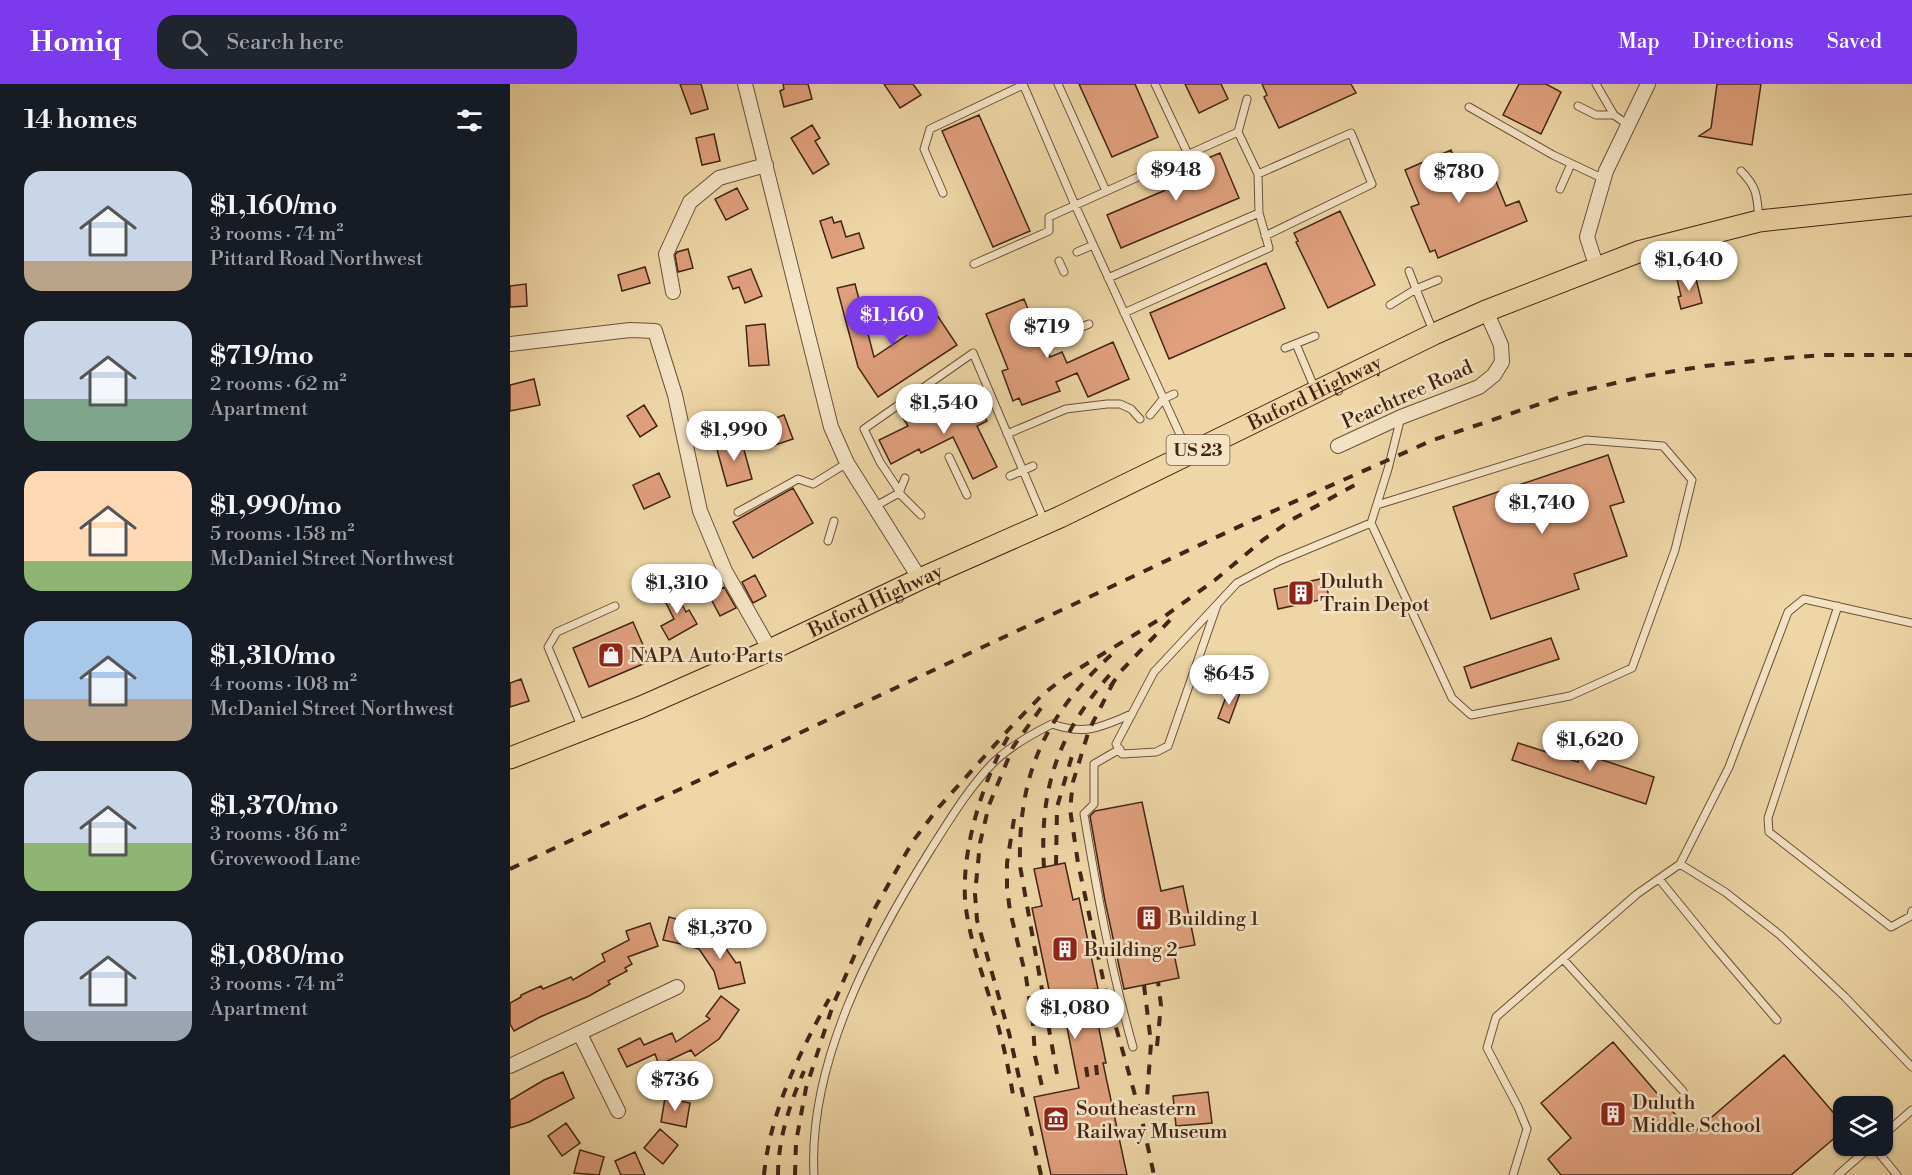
<!DOCTYPE html>
<html lang="en">
<head>
<meta charset="utf-8">
<style>
  :root { --surface:#171b24; --page:#20242c; --text:#f1f3f6; --muted:#9ea1a6; --accent:#7c3aed }
  body { margin:0; font-family:"Libre Bodoni",serif; background:var(--page); color:var(--text); height:100vh; display:flex; flex-direction:column; font-size:22px; white-space:nowrap }
  * { box-sizing:border-box; margin:0 }
  p { font-size:20px; color:var(--muted) }
  .icon { flex:none; width:33px; height:33px; fill:none; stroke:currentColor; stroke-width:2; stroke-linecap:round; stroke-linejoin:round }
  .map { position:relative; flex:1; overflow:hidden }
  .details { display:flex; flex-direction:column; background:var(--surface); width:510px }
  .details>* { flex:none }
  .fabs { position:absolute; left:1323px; top:1012px; display:grid; gap:12px }
  .fabs a { display:grid; place-items:center; width:60px; height:60px; border-radius:12px; background:var(--surface); box-shadow:0 2px 4px #0004; font-size:30px }
  .price { position:absolute; translate:-50% -51px; padding:0 14px; border-radius:21px; background:#fff; color:#222; font-size:20px; line-height:39px; filter:drop-shadow(0 2px 3px #0008) }
  .price::after { content:''; position:absolute; left:50%; top:36px; width:18px; height:14px; margin-left:-9px; background:inherit; clip-path:polygon(0 0,100% 0,50% 100%) }
  .price.active { background:var(--accent); color:#fff }
  ul { padding:0; list-style:none }
  li { display:flex; align-items:center; gap:18px; height:150px; padding:0 24px }
  li span { display:grid; place-items:center; flex:none; width:168px; height:120px; border-radius:18px; color:#555 }
  li>.icon { margin-inline-start:auto }
  span .icon { width:72px; height:72px; fill:#fffc; stroke-width:1 }
  li b { font-size:26px }
  h2 { display:flex; justify-content:space-between; align-items:center; height:72px; padding:0 24px; font-size:26px }
  header { display:flex; align-items:center; gap:36px; box-sizing:border-box; height:84px; padding:0 30px; background:var(--accent); color:#fff }
  header strong { font-size:28px }
  nav { display:flex; gap:33px; margin-inline-start:auto; font-size:21px }
  .search { width:420px; height:54px; background:var(--page); display:flex; align-items:center; gap:15px; box-sizing:border-box; padding:0 21px; border-radius:18px; color:var(--muted); font-size:22px }
  main { display:flex; flex:1; min-height:0 }
  .map>svg:first-child { display:block }
</style>
</head>
<body>
<header>
<strong>Homiq</strong>
<div class="search"><svg class="icon" aria-label="search" viewBox="0 0 24 24"><circle cx="10" cy="10" r="6"/><path d="M15 15l6 6"/></svg>Search here</div>
<nav><a>Map</a><a>Directions</a><a>Saved</a></nav>
</header>
<main>
<section class="details">
<h2>14 homes<svg class="icon" aria-label="filters" viewBox="0 0 24 24"><path d="M4 7h16M4 17h16"/><circle cx="9" cy="7" r="2"/><circle cx="15" cy="17" r="2"/></svg></h2>
<ul>
<li><span style="background:linear-gradient(#c9d6e8 75%,#b9a48a 0)"><svg class="icon" aria-label="home" viewBox="0 0 24 24"><path d="M3 11l9-7 9 7M6 9v11h12V9"/></svg></span><div><b>$1,160/mo</b><p>3 rooms · 74 m²</p><p>Pittard Road Northwest</p></div></li>
<li><span style="background:linear-gradient(#c9d6e8 65%,#7fa58c 0)"><svg class="icon" aria-label="home" viewBox="0 0 24 24"><path d="M3 11l9-7 9 7M6 9v11h12V9"/></svg></span><div><b>$719/mo</b><p>2 rooms · 62 m²</p><p>Apartment</p></div></li>
<li><span style="background:linear-gradient(#ffd9b3 75%,#8fb573 0)"><svg class="icon" aria-label="home" viewBox="0 0 24 24"><path d="M3 11l9-7 9 7M6 9v11h12V9"/></svg></span><div><b>$1,990/mo</b><p>5 rooms · 158 m²</p><p>McDaniel Street Northwest</p></div></li>
<li><span style="background:linear-gradient(#a9c7e8 65%,#b9a48a 0)"><svg class="icon" aria-label="home" viewBox="0 0 24 24"><path d="M3 11l9-7 9 7M6 9v11h12V9"/></svg></span><div><b>$1,310/mo</b><p>4 rooms · 108 m²</p><p>McDaniel Street Northwest</p></div></li>
<li><span style="background:linear-gradient(#c9d6e8 60%,#8fb573 0)"><svg class="icon" aria-label="home" viewBox="0 0 24 24"><path d="M3 11l9-7 9 7M6 9v11h12V9"/></svg></span><div><b>$1,370/mo</b><p>3 rooms · 86 m²</p><p>Grovewood Lane</p></div></li>
<li><span style="background:linear-gradient(#c9d6e8 75%,#9aa5b1 0)"><svg class="icon" aria-label="home" viewBox="0 0 24 24"><path d="M3 11l9-7 9 7M6 9v11h12V9"/></svg></span><div><b>$1,080/mo</b><p>3 rooms · 74 m²</p><p>Apartment</p></div></li>
</ul>
</section>
<div class="map">
<svg width="1402" height="1091" viewBox="0 0 1402 1091">
  <rect width="100%" height="100%" fill="#eed6a6"/>
  <filter id="stains"><feTurbulence type="fractalNoise" baseFrequency=".00333" numOctaves="4"/><feColorMatrix values="0 0 0 0 .2 0 0 0 0 .09 0 0 0 0 .02 0 0 0 .5 -.17"/></filter>
  <radialGradient id="worn" r=".72"><stop offset=".6" stop-color="#630" stop-opacity="0"/><stop offset="1" stop-color="#630" stop-opacity=".3"/></radialGradient>
  <path fill="#e0a07d" stroke="#432517" stroke-width="1.5" d="M170 0H191L198 25 181 30Z
    M273 0H298L302 15 274 23 270 7 274 5Z
    M374 0H403L411 11 390 24Z
    M569 0H625L648 53 602 73Z
    M675 0H711L718 15 689 29Z
    M752 0H841L846 9 769 44 754 13 757 11Z
    M1009 0H1036L1051 8 1031 50 993 31Z
    M1207 0H1251L1242 61 1189 52 1201 44Z
    M469 31 520 147 483 163 432 47Z
    M302 41 310 54 305 57 319 80 303 90 281 54Z
    M204 50 210 77 192 81 186 54Z
    M941 66 951 89 961 79 976 73 996 122 1009 117 1017 137 928 174 925 166 920 168 901 123 909 120 895 86Z
    M710 69 729 114 611 164 597 131 672 99 667 87Z
    M227 104 238 125 216 136 205 115Z
    M830 127 865 201 818 224 786 158 788 157 784 149Z
    M322 133 324 139 331 137 336 153 349 149 354 164 322 174 310 137Z
    M178 165 183 184 168 188 165 171 167 168Z
    M756 179 775 224 659 275 640 229Z
    M135 183 140 199 112 207 108 191Z
    M241 185 252 212 235 219 229 203 223 205 218 193Z
    M1185 191 1192 219 1171 225 1168 213 1171 212 1167 195Z
    M16 200 17 222 0 223V202Z
    M345 200 364 273 427 231 447 261 368 313 348 283 327 204Z
    M514 215 536 271 539 269 540 273 552 268 557 279 603 258 619 295 578 313 567 289 546 298 550 307 512 321 509 314 503 317 492 287 498 285 476 230Z
    M255 240 259 281 239 282 236 242Z
    M24 295 30 321 0 327V301Z
    M463 310 477 337 467 342 487 383 463 395 443 353 411 369 409 365 381 380 369 356 398 342 393 334 421 320 425 329Z
    M134 321 147 342 130 353 117 332Z
    M274 331 283 355 259 363 251 339Z
    M231 355 242 395 217 402 206 362Z
    M1098 371 1114 418 1100 422 1117 472 1064 490 1069 505 981 535 943 423Z
    M149 389 160 413 134 425 123 401Z
    M283 404 303 439 243 474 223 438Z
    M245 491 256 512 243 519 232 498Z
    M815 494 819 514 768 525 764 505Z
    M163 503 176 528 179 526 187 540 159 556 151 542 164 535 151 509Z
    M214 503 226 524 210 532 199 511Z
    M123 538 140 577 79 603 63 564Z
    M1041 554 1049 575 961 604 954 583Z
    M11 595 19 617 0 623V599Z
    M719 605 730 609 719 639 708 634Z
    M1008 659 1068 678 1071 669 1144 693 1136 720 1002 676Z
    M632 718 651 807 673 802 685 861 663 865 669 894 614 905 595 817 580 732 585 727Z
    M555 779 563 816 569 814 588 905 581 906 596 979H593L617 1091H541L524 1013 569 1004 551 913 541 915 522 824 532 822 524 785Z
    M159 833 181 839 176 861 153 856Z
    M140 839 148 862 118 873 122 880 115 884 117 887 98 897 100 900 79 912 30 933 4 947 0 940V919L11 913V911L31 902 33 905 61 893 63 896 95 877 92 870 119 856 116 847Z
    M202 845 226 879 230 878 235 899 209 905 204 887 189 865 178 862Z
    M211 912 229 926 209 955 185 972 181 966 149 981 145 970 117 983 108 965 130 954 134 961 162 949 166 958 200 935 196 932Z
    M1103 958 1182 1050 1274 971 1334 1041V1046L1281 1091H1051L1038 1075 1061 1054 1031 1019Z
    M53 988 64 1014 19 1038 0 1044V1016L34 996Z
    M698 1008 702 1039 666 1042 663 1012Z
    M155 1014 180 1019 176 1043 151 1038Z
    M56 1039 70 1059 52 1072 38 1052Z
    M150 1045 168 1061 153 1080 134 1064Z
    M70 1066 94 1073 89 1091 64 1089Z
    M125 1068 135 1091H111L105 1077Z"/>
  <g fill="none" stroke-linecap="round" stroke-linejoin="round">
    <defs>
      <path id="service" d="M513 0 565 121 678 368
        M548 0 596 107
        M645 0 678 70
        M1086 0 1104 31 1118 41
        M1068 22 1086 31H1104
        M959 23 1043 71 1094 95
        M728 48 737 15
        M1231 87C1248 104 1247 113 1249 136
        M1050 105 1061 80
        M433 109 414 65 420 45 513 1
        M567 168 583 161
        M549 177 554 188
        M464 180 539 147V133L728 48 748 90 841 49 862 100 755 152
        M598 194 749 129
        M880 221 906 205 899 187
        M614 229 759 164 749 129 748 90
        M923 247 906 205 928 196
        M546 254 579 240
        M786 260 805 305
        M775 264 805 252
        M640 331 653 315 664 310
        M497 350 556 325 597 320H610L621 325 630 335
        M439 373 457 411
        M500 392 523 382
        M390 408 370 378 354 345 463 269 534 436
        M389 409 395 394
        M867 421 1076 356 1153 362 1182 396 1165 466 1122 584 1060 612 961 631 942 614 861 439 878 385 891 333
        M364 423 389 409 411 431
        M228 428 288 395 303 400 337 379
        M318 457 324 437
        M707 521 658 662 646 668 612 670 606 660 644 588 727 499 769 477 861 439
        M1328 522 1258 734 1259 748 1381 843 1401 832 1402 827
        M72 644 38 563 47 548 105 522
        M610 665 584 680V720L574 730C587 808 601 886 623 963
        M1170 780 1219 683 1278 528 1294 515 1402 539
        M1149 795 1202 860 1267 936
        M1053 875 1173 1007
        M1372 1052 1402 1026
        M1363 1062 1387 1091
        M304 1091C298 978 362 859 421 765 440 735 460 702 485 677 502 661 522 650 542 640 577 652 590 643 622 630
        M1003 1091 1017 1045 1008 1023 977 964 986 933 1127 810 1170 780 1215 808 1270 851 1335 913 1402 983
        M1328 1091 1361 1062"/>
      <path id="minor" d="M235 0 321 343 337 379 410 495
        M1087 184 1077 153 1096 87 1138 0
        M163 208 156 170 180 118 209 94 256 81
        M0 260 120 246 145 247 165 311 190 427 215 487 260 566
        M828 362 891 333 969 303 984 291 992 278 991 261 976 227
        M70 950 108 1027
        M0 982 167 903"/>
      <g id="primary">
        <path id="s1" d="M0 674 131 623 260 566 410 495 550 433 924 250 976 227 1128 168 1249 137 1402 121"/>
      </g>
    </defs>
    <use href="#service" stroke="#6e513b" stroke-width="9"/>
    <use href="#minor" stroke="#6e513b" stroke-width="16"/>
    <use href="#primary" stroke="#432517" stroke-width="23"/>
    <use href="#service" stroke="#f4e4c5" stroke-width="7"/>
    <use href="#minor" stroke="#f4e4c5" stroke-width="14"/>
    <use href="#primary" stroke="#eed6a6" stroke-width="21"/>
    <path stroke="#432517" stroke-width="4" stroke-dasharray="10 10" stroke-linecap="butt" d="M604 597 579 646 563 698 560 725 568 779 595 904 632 1036 644 1091
      M600 603 611 587 662 534
      M498 653C472 698 449 772 456 825 462 867 479 907 490 949 496 971 500 994 504 1016
      M504 735 497 779V804L500 827 516 893 523 940 525 972 534 1011
      M546 781 547 723 564 665
      M534 784C529 702 549 648 603 587
      M0 785 741 437 923 356 1059 310 1135 292 1195 282 1263 275 1314 271H1402
      M634 901 641 959 636 1027 637 1034
      M647 962 651 921 648 898
      M586 981 588 1000
      M576 983 579 1002
      M547 990 510 782C508 690 534 633 601 571
      M254 1091C260 1028 289 970 319 915
      M268 1091C268 1055 280 1019 294 987
      M285 1091 286 1058 296 1004 323 921 365 824 403 757 429 723 500 644 532 611 555 593 655 532 705 496 753 456 783 435 852 397
      M531 1091 499 949 467 836 465 810 470 759 479 721 503 663 534 620"/>
  </g>
  <defs>
    <symbol id="building-square" viewBox="-11 -11 22 22"><rect x="-9" y="-9" width="18" height="18" rx="4" fill="#8f2418" stroke="#f4e4c5"/><path d="M-4-6H4V6H1V3H-1V6H-4ZM-2.5-4.3h1.7v1.8h-1.7ZM.8-4.3h1.7v1.8H.8ZM-2.5-1h1.7V.8h-1.7ZM.8-1h1.7V.8H.8Z" fill="#fff"/></symbol>
    <symbol id="shop-square" viewBox="-11 -11 22 22"><rect x="-9" y="-9" width="18" height="18" rx="4" fill="#8f2418" stroke="#f4e4c5"/><path d="M-5-2.5h2.3a2.7 3.5 0 0 1 5.4 0H5L5.5 6h-11ZM-1.5-2.5h3a1.5 2.3 0 0 0-3 0Z" fill="#fff"/></symbol>
    <symbol id="museum-square" viewBox="-11 -11 22 22"><rect x="-9" y="-9" width="18" height="18" rx="4" fill="#8f2418" stroke="#f4e4c5"/><path d="M0-6L6-3V-2H-6V-3ZM-5-1h2V3h-2ZM-1-1h2V3h-2ZM3-1h2V3H3ZM-6 4H6V6H-6Z" fill="#fff"/></symbol>
  </defs>
  <g fill-rule="evenodd">
    <use href="#building-square" x="776" y="494" width="30" height="30"/>
    <use href="#shop-square" x="86" y="556" width="30" height="30"/>
    <use href="#building-square" x="624" y="819" width="30" height="30"/>
    <use href="#building-square" x="540" y="850" width="30" height="30"/>
    <use href="#building-square" x="1088" y="1015" width="30" height="30"/>
    <use href="#museum-square" x="531" y="1020" width="30" height="30"/>
  </g>
  <g text-anchor="middle" stroke-width="5" stroke-linejoin="round" paint-order="stroke">
    <rect fill="#f4e4c5" stroke="#785e4b" stroke-width="1.5" x="656.5" y="351" width="63" height="30" rx="4.5"/>
    <g font-size="18" font-weight="bold" fill="#432517">
      <text x="688" y="372">US 23</text>
    </g>
    <g font-size="20" fill="#432517" stroke="#f4e4c5">
      <text dy="7" stroke="none"><textPath href="#s1" startOffset="884">Buford Highway</textPath></text>
      <text transform="translate(897 310) rotate(-24)" y="7">Peachtree Road</text>
      <text dy="7" stroke="none"><textPath href="#s1" startOffset="398">Buford Highway</textPath></text>
    </g>
    <g font-size="20" fill="#432517" stroke="#f4e4c5" text-anchor="start">
      <text x="810" y="504">Duluth<tspan x="810" dy="23">Train Depot</tspan></text>
      <text x="120" y="578">NAPA Auto Parts</text>
      <text x="658" y="841">Building 1</text>
      <text x="574" y="872">Building 2</text>
      <text x="1122" y="1025">Duluth<tspan x="1122" dy="23">Middle School</tspan></text>
      <text x="566" y="1031">Southeastern<tspan x="566" dy="23">Railway Museum</tspan></text>
    </g>
  </g>
  <rect width="100%" height="100%" filter="url(#stains)"/>
  <rect width="100%" height="100%" fill="url(#worn)"/>
</svg>
<div class="fabs">
<a><svg class="icon" aria-label="layers" viewBox="0 0 24 24"><path d="M12 4l9 5-9 5-9-5zM3 14l9 5 9-5"/></svg></a>
</div>
<b class="price" style="left:666px;top:118px">$948</b>
<b class="price" style="left:949px;top:120px">$780</b>
<b class="price" style="left:1179px;top:208px">$1,640</b>
<b class="price active" style="left:382px;top:263px">$1,160</b>
<b class="price" style="left:537px;top:275px">$719</b>
<b class="price" style="left:434px;top:351px">$1,540</b>
<b class="price" style="left:224px;top:378px">$1,990</b>
<b class="price" style="left:1032px;top:451px">$1,740</b>
<b class="price" style="left:167px;top:531px">$1,310</b>
<b class="price" style="left:719px;top:622px">$645</b>
<b class="price" style="left:1080px;top:688px">$1,620</b>
<b class="price" style="left:210px;top:876px">$1,370</b>
<b class="price" style="left:565px;top:956px">$1,080</b>
<b class="price" style="left:165px;top:1028px">$736</b>
</div>
</main>
</body>
</html>
